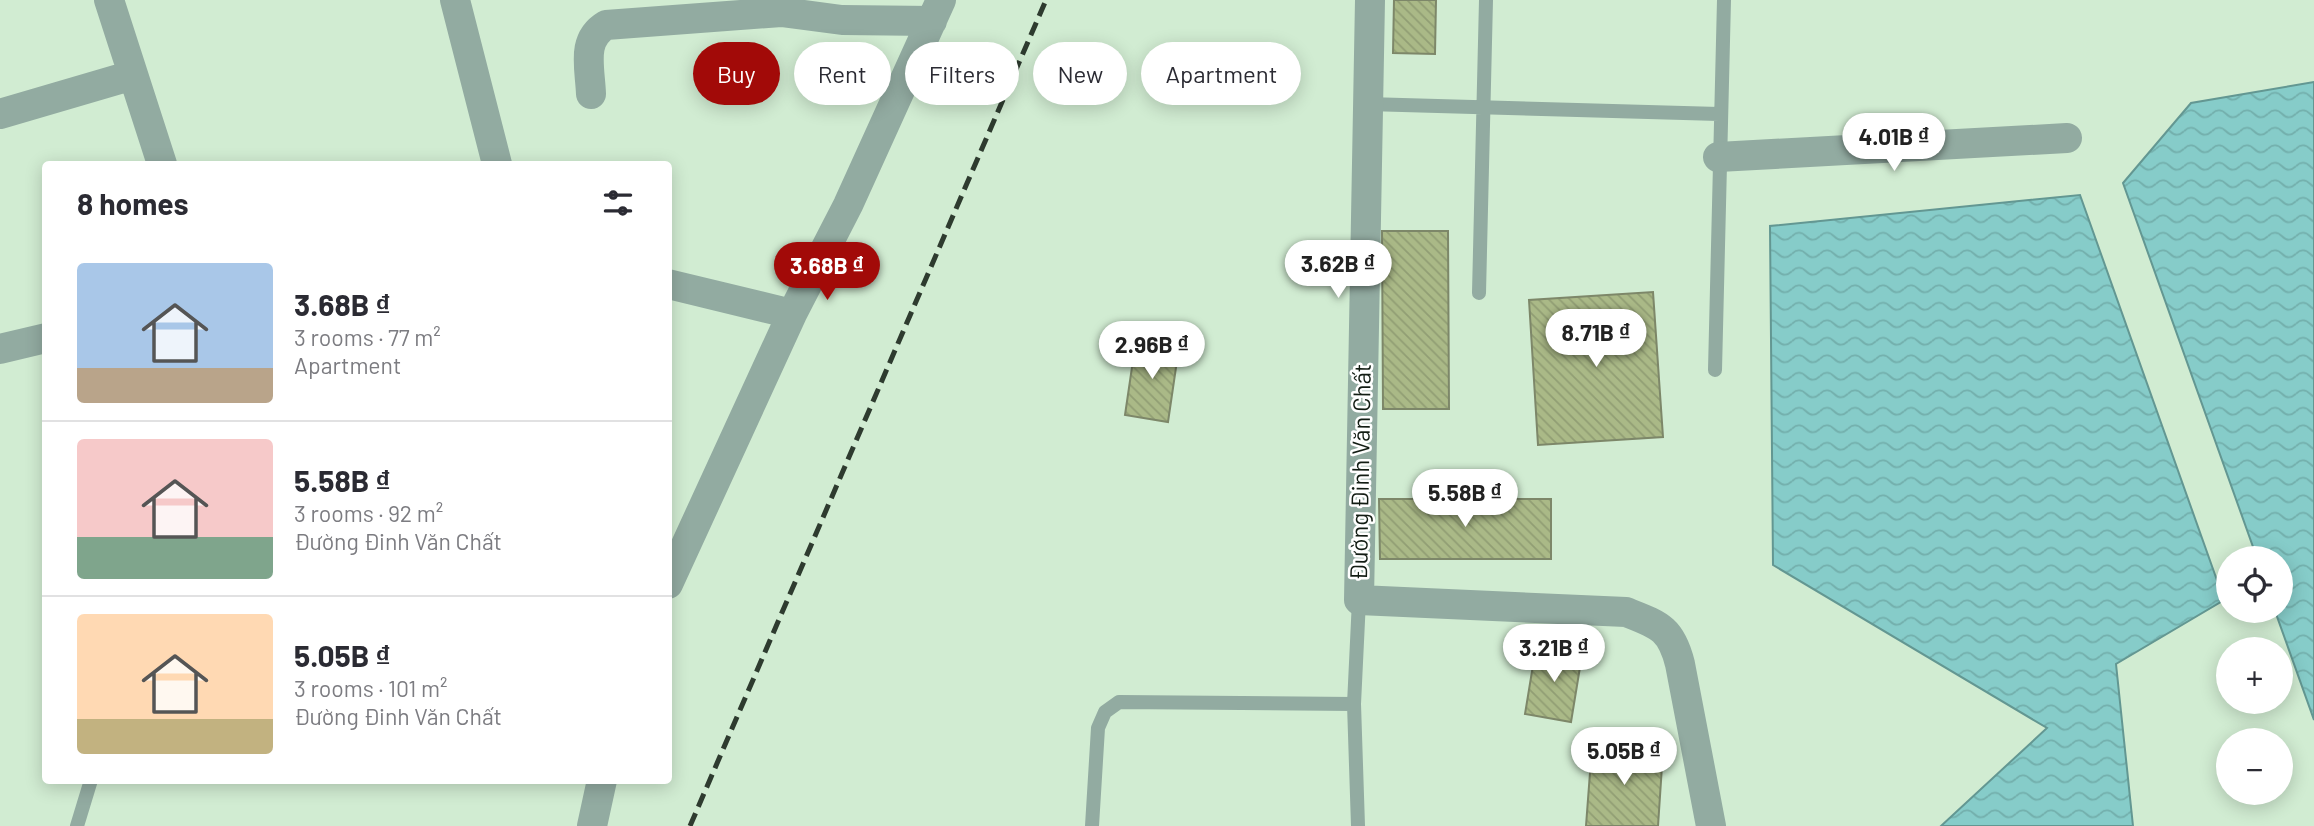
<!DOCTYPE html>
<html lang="en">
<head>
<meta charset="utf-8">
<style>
  :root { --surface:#fff; --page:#f2f2f3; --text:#2b2b33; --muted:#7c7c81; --line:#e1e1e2; --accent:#a20a08 }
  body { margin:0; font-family:Barlow,sans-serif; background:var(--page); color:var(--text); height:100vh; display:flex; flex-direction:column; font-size:26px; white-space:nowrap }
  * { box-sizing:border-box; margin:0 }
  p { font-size:23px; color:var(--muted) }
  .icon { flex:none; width:38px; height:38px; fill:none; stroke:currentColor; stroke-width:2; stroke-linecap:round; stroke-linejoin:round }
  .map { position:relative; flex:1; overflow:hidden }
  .details { position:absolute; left:42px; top:161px; width:630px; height:623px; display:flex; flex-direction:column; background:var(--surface); border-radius:7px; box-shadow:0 4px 18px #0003 }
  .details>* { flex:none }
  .banner { position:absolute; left:693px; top:42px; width:665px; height:63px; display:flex; gap:14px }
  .buttons { position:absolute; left:2216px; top:546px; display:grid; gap:14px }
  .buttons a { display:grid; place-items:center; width:77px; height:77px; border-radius:50%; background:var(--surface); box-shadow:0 4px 18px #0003; font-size:35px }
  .price { position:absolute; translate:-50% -60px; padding:0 16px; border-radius:24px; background:#fff; color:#222; font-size:23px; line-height:46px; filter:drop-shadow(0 2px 4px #0008) }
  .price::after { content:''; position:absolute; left:50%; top:42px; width:21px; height:16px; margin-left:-10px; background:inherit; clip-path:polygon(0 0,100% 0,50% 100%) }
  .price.current { background:var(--accent); color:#fff }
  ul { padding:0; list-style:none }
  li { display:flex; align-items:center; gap:21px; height:175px; padding:0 35px }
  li+li { border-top:2px solid var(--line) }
  li span { display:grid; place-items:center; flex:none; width:196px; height:140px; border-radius:7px; color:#555 }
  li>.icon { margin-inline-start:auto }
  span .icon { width:84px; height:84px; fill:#fffc; stroke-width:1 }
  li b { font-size:30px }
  h2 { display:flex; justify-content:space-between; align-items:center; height:84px; padding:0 35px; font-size:30px }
  .chip { padding:0 24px; border-radius:32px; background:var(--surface); box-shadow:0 4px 18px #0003; font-size:24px; line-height:63px }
  .chip.current { background:var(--accent); color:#fff }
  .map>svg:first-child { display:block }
</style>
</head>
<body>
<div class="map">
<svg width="2314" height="826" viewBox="0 0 2314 826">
  <defs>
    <pattern id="water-waves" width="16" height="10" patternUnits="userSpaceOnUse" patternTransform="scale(1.75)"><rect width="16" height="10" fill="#86ccc9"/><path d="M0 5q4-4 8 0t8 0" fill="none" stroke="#73afac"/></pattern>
    <pattern id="building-back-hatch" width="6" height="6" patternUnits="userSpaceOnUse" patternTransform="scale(1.75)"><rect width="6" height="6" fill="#aab987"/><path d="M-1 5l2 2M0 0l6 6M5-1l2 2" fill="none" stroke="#919e74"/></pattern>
  </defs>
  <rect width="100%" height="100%" fill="#d1ecd2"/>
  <path fill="url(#water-waves)" stroke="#639792" stroke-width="2" d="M2314 82V720L2275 611H2280V558H2257L2123 183 2191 103Z
    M2080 195 2224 600 2116 664 2133 826H1941L2047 728 1773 565 1770 226Z"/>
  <path fill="url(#building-back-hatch)" stroke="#7d8769" stroke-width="2" d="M1394 0H1436L1435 54 1393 53Z
    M1382 231H1448L1449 409H1383Z
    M1653 292 1663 437 1538 445 1529 300Z
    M1136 340 1179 347 1168 422 1125 415Z
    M1379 499H1551V559H1380Z
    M1536 647 1582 655 1571 722 1525 714Z
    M1592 746 1663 751 1658 826H1586Z"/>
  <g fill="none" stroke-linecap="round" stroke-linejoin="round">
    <path stroke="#92aba1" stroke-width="14" d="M1367 104 1719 114
      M1479 293 1486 0
      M1715 370 1724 0
      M77 826 91 780
      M1092 826 1098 728 1105 712 1119 702 1354 704
      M1358 826 1354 704 1359 600"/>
    <path stroke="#92aba1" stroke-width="30" d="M109 0 162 164
      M455 0 497 164
      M1370 0 1359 600 1626 612C1659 625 1671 628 1680 664L1711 826
      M591 94C590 67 581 40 606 25L781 12 842 20 932 21
      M0 114 133 75
      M1718 157 2067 138
      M668 284 792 314
      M0 349 46 338
      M668 584 792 314 848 205 941 0
      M592 826 602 780"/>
    <path stroke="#2e3b2f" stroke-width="5" stroke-dasharray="14 7" stroke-linecap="butt" d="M690 826 1046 0"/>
  </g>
  <g text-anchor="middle" stroke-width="5" stroke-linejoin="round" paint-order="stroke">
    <g font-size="24" fill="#121c13" stroke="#fff">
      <text transform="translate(1361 472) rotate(-89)" y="8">Đường Đinh Văn Chất</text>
    </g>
  </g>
</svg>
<div class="buttons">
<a><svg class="icon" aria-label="locate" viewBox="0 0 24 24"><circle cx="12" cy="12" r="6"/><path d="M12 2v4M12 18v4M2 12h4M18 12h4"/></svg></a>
<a>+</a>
<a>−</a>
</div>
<b class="price" style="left:1894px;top:173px">4.01B ₫</b>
<b class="price" style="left:1338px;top:300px">3.62B ₫</b>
<b class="price current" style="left:827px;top:302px">3.68B ₫</b>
<b class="price" style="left:1596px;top:369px">8.71B ₫</b>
<b class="price" style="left:1152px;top:381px">2.96B ₫</b>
<b class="price" style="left:1465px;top:529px">5.58B ₫</b>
<b class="price" style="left:1554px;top:684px">3.21B ₫</b>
<b class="price" style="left:1624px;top:787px">5.05B ₫</b>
<div class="banner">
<a class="chip current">Buy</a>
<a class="chip">Rent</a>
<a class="chip">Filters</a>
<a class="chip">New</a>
<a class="chip">Apartment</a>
</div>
<section class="details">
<h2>8 homes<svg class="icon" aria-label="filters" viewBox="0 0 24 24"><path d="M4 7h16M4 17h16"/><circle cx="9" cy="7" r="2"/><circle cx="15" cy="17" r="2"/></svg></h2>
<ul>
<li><span style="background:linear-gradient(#a9c7e8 75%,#b9a48a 0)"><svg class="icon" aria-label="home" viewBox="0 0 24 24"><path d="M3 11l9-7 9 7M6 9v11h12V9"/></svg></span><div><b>3.68B ₫</b><p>3 rooms · 77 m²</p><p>Apartment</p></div></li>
<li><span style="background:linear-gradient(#f6c9c9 70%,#7fa58c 0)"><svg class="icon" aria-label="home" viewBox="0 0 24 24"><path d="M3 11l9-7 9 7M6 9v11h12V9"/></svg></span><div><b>5.58B ₫</b><p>3 rooms · 92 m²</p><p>Đường Đinh Văn Chất</p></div></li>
<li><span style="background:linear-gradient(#ffd9b3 75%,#c2b280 0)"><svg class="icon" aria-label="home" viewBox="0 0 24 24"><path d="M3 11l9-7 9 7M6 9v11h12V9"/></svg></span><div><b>5.05B ₫</b><p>3 rooms · 101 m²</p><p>Đường Đinh Văn Chất</p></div></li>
</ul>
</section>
</div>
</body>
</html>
